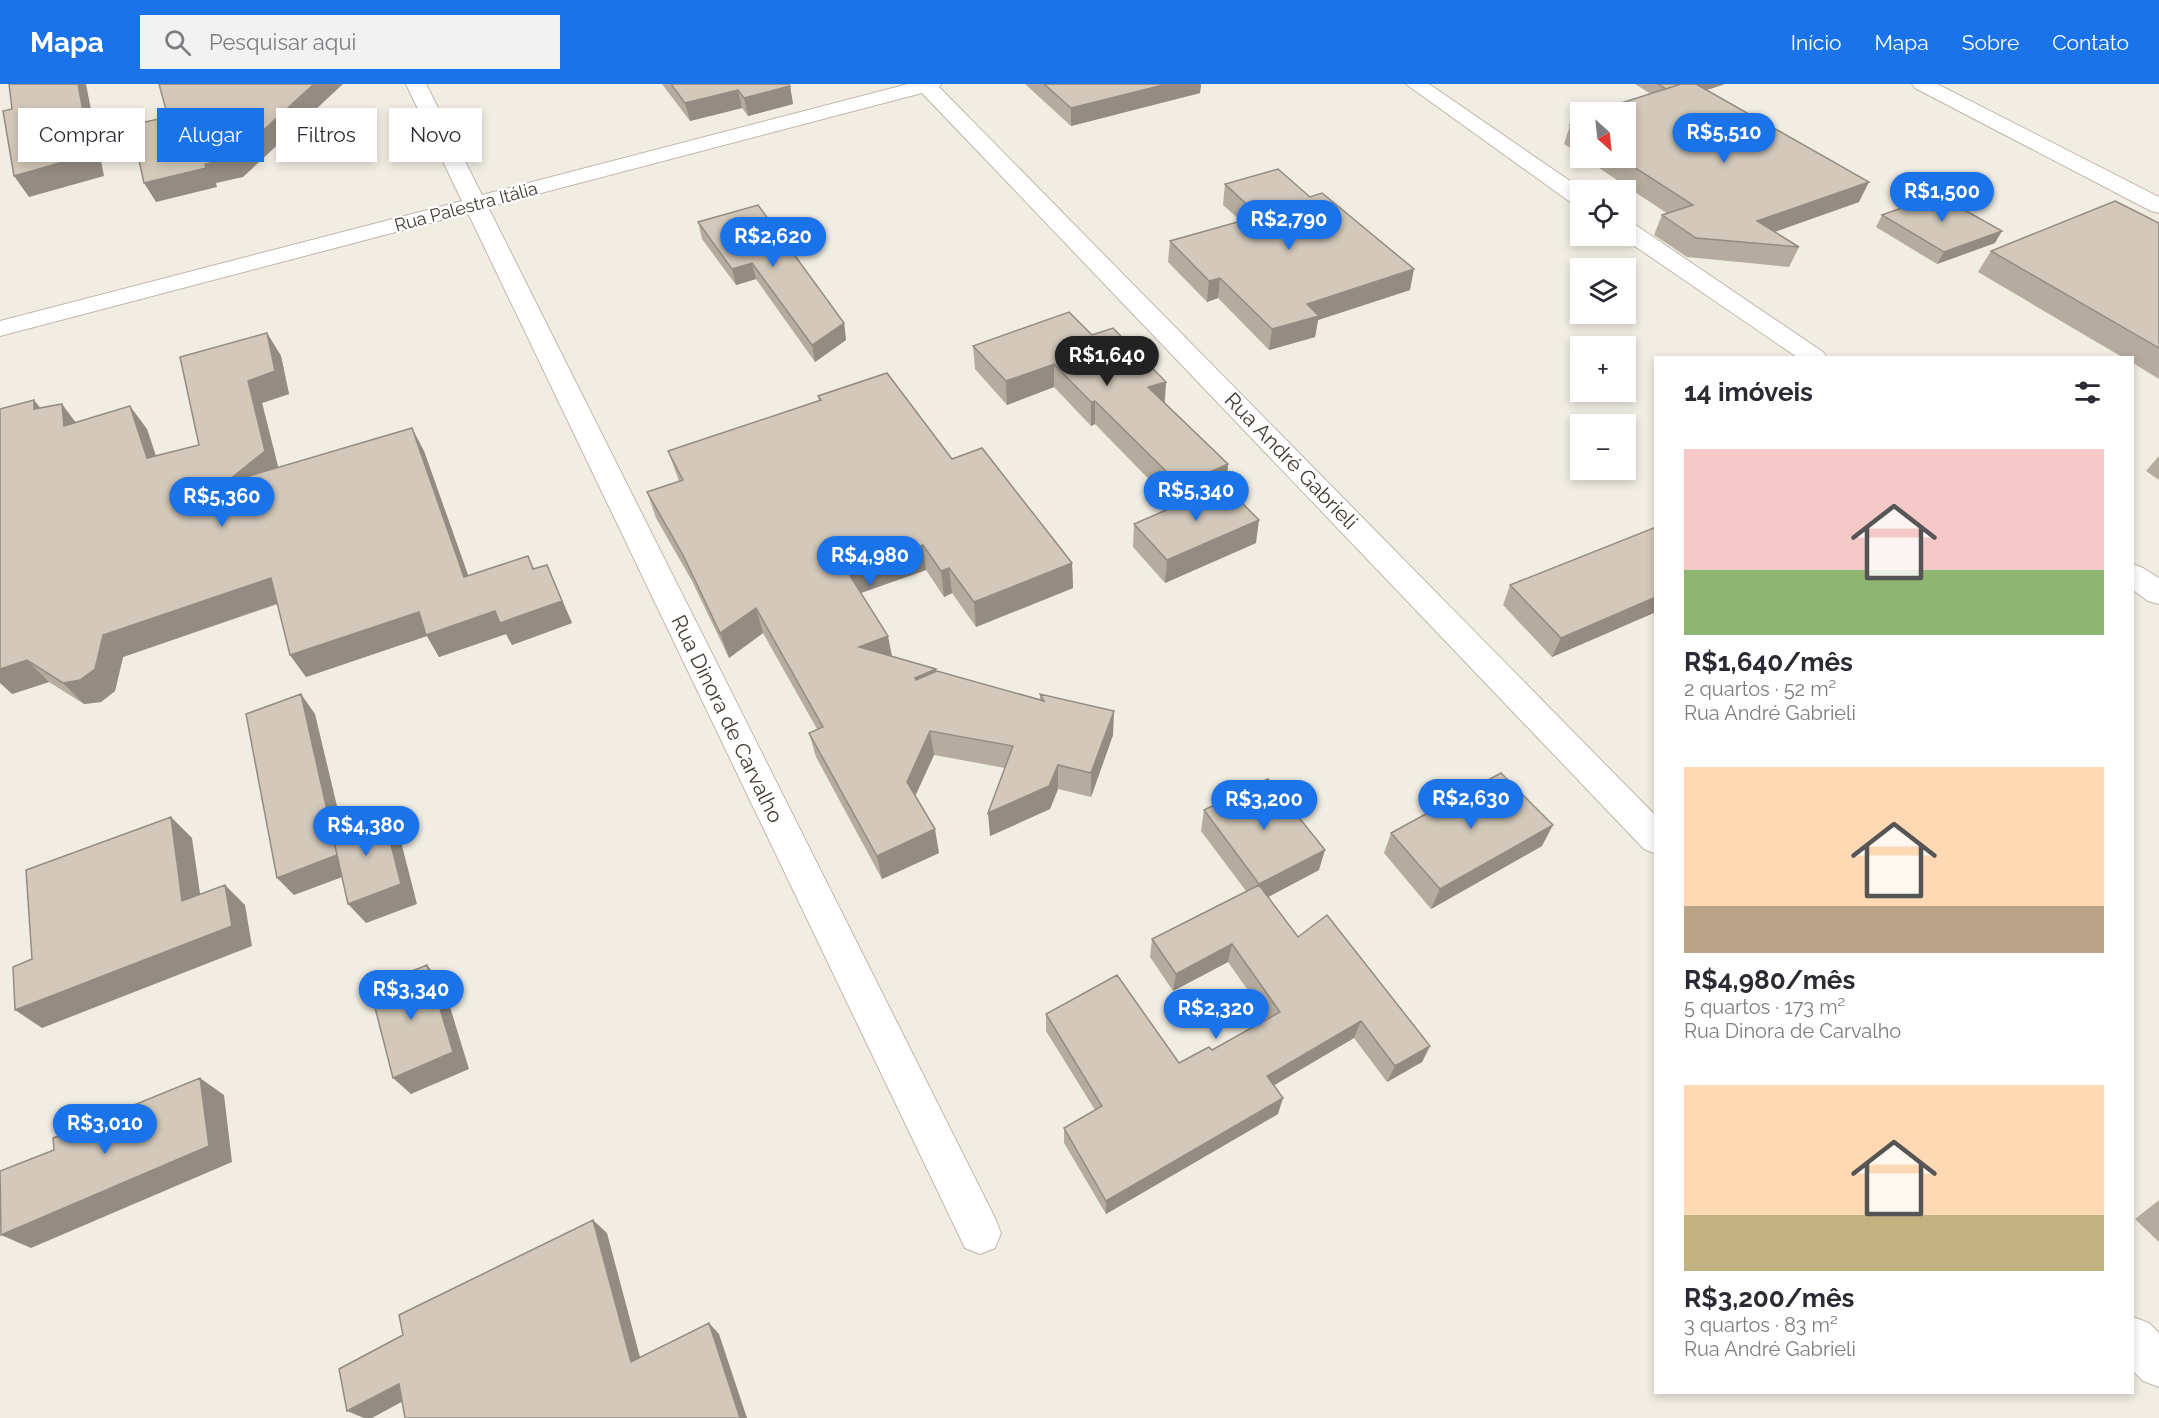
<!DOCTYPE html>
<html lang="pt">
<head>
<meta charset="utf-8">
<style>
  :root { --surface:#fff; --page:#f2f2f3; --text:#2b2b33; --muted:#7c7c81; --accent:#1a73e8 }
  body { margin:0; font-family:Raleway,sans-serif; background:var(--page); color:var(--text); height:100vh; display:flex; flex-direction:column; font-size:22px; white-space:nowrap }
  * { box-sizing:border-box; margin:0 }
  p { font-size:20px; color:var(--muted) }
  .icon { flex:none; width:33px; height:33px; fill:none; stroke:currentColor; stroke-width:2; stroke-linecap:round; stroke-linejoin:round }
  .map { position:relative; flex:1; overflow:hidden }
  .panel { position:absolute; left:1654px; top:272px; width:480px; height:1038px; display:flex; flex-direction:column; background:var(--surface); border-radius:0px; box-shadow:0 3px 9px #0003 }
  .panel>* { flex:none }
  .guide { position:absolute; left:18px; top:24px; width:570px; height:54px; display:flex; gap:12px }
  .needle { width:39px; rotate:153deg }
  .controls { position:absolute; left:1570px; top:18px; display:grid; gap:12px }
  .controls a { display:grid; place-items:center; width:66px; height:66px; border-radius:0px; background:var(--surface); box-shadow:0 3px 9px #0003; font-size:30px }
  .price { position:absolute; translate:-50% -51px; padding:0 14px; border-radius:21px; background:var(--accent); color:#fff; font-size:20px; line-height:39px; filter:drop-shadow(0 2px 3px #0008) }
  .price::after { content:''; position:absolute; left:50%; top:36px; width:18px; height:14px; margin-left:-9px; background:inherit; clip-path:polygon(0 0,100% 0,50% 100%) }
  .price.selected { background:#222; color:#fff }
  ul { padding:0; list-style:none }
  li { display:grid; align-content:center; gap:12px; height:318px; padding:0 30px }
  li span { display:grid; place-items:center; height:186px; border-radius:0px; color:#555 }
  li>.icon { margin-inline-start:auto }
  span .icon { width:108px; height:108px; fill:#fffc; stroke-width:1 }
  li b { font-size:26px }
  h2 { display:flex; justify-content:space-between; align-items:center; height:72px; padding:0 30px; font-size:26px }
  .tag { padding:0 21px; border-radius:0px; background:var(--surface); box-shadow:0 3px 9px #0003; font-size:21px; line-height:54px }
  .tag.selected { background:var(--accent); color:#fff }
  header { display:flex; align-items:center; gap:36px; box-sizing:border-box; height:84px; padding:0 30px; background:var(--accent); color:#fff }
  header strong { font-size:28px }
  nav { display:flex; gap:33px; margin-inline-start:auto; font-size:21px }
  .search { width:420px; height:54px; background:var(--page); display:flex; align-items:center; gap:15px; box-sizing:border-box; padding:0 21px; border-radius:0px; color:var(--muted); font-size:22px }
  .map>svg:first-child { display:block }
</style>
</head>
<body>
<header>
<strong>Mapa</strong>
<div class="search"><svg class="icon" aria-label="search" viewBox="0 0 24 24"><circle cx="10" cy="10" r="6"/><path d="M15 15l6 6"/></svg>Pesquisar aqui</div>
<nav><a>Início</a><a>Mapa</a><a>Sobre</a><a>Contato</a></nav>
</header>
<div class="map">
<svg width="2159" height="1334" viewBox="0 0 2159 1334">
  <rect width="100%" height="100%" fill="#f1ede3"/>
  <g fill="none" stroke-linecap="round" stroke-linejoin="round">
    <defs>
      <path id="minor" d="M406 0H426L482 111 908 0H941L939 3 1656 732V770L1644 765 922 9 488 123 995 1134 1001 1149 995 1164 980 1170 965 1164 468 129 0 252V237L462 117Z
        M1406 0H1429L1583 106H1581V122L1573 120Z
        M1912 0H1937L2159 113V129L2151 127 1915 4Z
        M1626 138 1634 140 1823 268 1827 273H1797L1620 152H1626Z
        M2133 480 2143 484 2159 494V520L2148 517 2133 506Z
        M2133 1233 2149 1239 2159 1249V1303L2143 1297 2133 1287Z"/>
    </defs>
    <use href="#minor" stroke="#bfb7a9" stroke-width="2"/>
    <use href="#minor" fill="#fff" fill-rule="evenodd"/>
  </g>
  <path fill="#b5ac9f" d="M662 0H788L790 2 793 20 748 32 742 24 690 37Z
    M1025 0H1201L1200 9 1071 42Z
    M1635 0H1725L1707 6 1859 118 1774 148 1799 163 1789 183 1687 173 1654 151 1662 131 1668 130 1584 74H1626L1651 10Z
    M1581 38V71L1564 60 1570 41Z
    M1225 100 1410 206 1318 236 1315 253 1269 266 1218 214 1207 218 1168 178 1170 157 1241 137 1223 121Z
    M1882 131 1995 159 1937 180 1876 143Z
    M698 138 844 239 846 256 815 278 756 195 736 201 702 155Z
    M2159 139V295L2133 279V273H2122L1978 188 1991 167Z
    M267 249 281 272 289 310 262 319 278 384 424 367 468 492 528 472 534 485 547 481 572 539 512 561 506 550 439 573 427 552 306 593 290 571 278 520 123 573 115 607 101 618 84 620 49 598 12 610 34 316 40 324 76 338 147 345 156 372 199 361Z
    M1092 251 1166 298 1165 319 1228 380 1226 402 1256 459 1165 499 1133 463 1134 440 1175 422 1095 340 1091 342 1054 303 1007 321 975 285 973 262Z
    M818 312 952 375 1072 479 1073 504 976 543 952 509 944 513 926 486 861 509 892 573 936 585V588L1040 615V610L1113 651 1091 713 1058 705 1050 725 990 752 1005 684 934 671 915 712 939 769 882 795 816 673 809 649 817 645 763 549 729 574 692 497 656 434 647 408 679 397 668 367 819 317Z
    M2159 372V396L2146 387Z
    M1656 443V528L1552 573 1503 521 1510 501Z
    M1204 726 1319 786 1268 813 1298 853 1430 962 1422 978 1387 998 1354 954 1274 1001 1278 1030 1106 1130 1064 1059V1044L1095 1026 1046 947V930L1179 979 1212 966 1268 935 1228 878 1173 907 1150 873 1152 855 1246 807 1201 747Z
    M1391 749 1542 762 1431 825 1384 769Z
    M2159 1116V1158L2135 1135Z"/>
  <path fill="#948c82" d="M78 0H86L104 92 29 113 14 92Z
    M314 0H343L243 93 216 99 217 103 156 118 144 99 205 80Z
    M1167 0H1201L1200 9 1071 42V24Z
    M1694 0H1725L1667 19Z
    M790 2 793 20 748 32 744 14Z
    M738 6 742 24 690 37 685 19Z
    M1869 98 1859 118 1749 157 1757 137Z
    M2002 147 1995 159 1937 180 1944 168Z
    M752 179 756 195 736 201 732 185Z
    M1414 185 1410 206 1318 236 1315 253 1269 266 1272 245 1307 220Z
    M1220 194 1218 214 1207 218 1209 197Z
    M844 239 846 256 815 278 812 261Z
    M267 249 281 272 289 310 262 319 280 390 225 399 248 297Z
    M1054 280V303L1007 321 1006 297Z
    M1166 298 1164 321 1148 303Z
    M34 316 52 339 34 325Z
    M1095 317V340L1091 342V318Z
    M62 320 79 343 64 342Z
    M130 322 147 345 164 397 147 374Z
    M412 344 424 367 477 516 464 493Z
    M1228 380 1226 403 1178 424 1180 401Z
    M1259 436 1256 459 1165 499 1167 476Z
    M923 461 926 486 852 512 847 487Z
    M1072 479 1073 504 976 543 974 518Z
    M547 481 572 539 512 561 506 550 439 573 427 552 306 593 290 571 419 528Z
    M949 484 952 509 944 513 941 487Z
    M271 494 287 516 123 573 115 607 101 618 84 620 63 599 103 551Z
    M1656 513V528L1552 573 1561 554Z
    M756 524 763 549 729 574 720 549Z
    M888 552 893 577 859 563Z
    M27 576 49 598 12 610 0 599V585Z
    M936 585 939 610 919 619 915 594Z
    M301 610 315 630 353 789 294 811 277 794Z
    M1114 627 1113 651 1091 713V689Z
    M930 647 934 671 911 721 907 698Z
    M1058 681V705L1050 725 990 752 988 729Z
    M382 725 398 746 417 820 366 839 348 820Z
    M171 733 192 754 204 837 182 817Z
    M1553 741 1542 762 1431 825 1440 805Z
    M935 745 939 769 882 795 877 772Z
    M1325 766 1319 786 1255 820 1259 800Z
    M225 801 245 821 252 862 42 944 15 926Z
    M1232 860 1228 878 1173 907 1176 890Z
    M427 881 443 900 469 985 411 1010 393 994Z
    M1361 937 1354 954 1263 1008 1267 992Z
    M1430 962 1422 978 1387 998 1395 982Z
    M200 994 224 1011 232 1078 31 1164 1 1151Z
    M1283 1014 1278 1030 1106 1130V1117Z
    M593 1136 607 1149 644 1288 631 1278Z
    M709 1239 719 1250 747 1334H740Z
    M399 1300 418 1309 372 1334H364L347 1327Z"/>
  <path fill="#d3c8b9" stroke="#948c82" stroke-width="1.5" d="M9 0H78L91 70 14 92 3 27 12 25Z
    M159 0H314L233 74 205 80 206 84 144 99 131 41 168 33Z
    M671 0H788L790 2 744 14 738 6 685 19Z
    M1044 0H1167L1071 24Z
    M1658 0H1681L1666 5Z
    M1681 0H1696L1869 98 1757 137 1799 163 1696 154 1662 131 1693 121 1620 74H1626V28H1593Z
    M1581 38V48L1570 41Z
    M1278 85 1310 113 1322 109 1414 185 1307 220 1319 232 1272 245 1220 194 1209 197 1170 157 1259 132 1225 100Z
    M1938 111 2002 147 1944 168 1882 131Z
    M2115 117 2159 139V264L1991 167Z
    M758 121 844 239 812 261 752 179 732 185 698 138Z
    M1069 228 1092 251 1113 244 1166 298 1148 303 1228 380 1180 401 1095 317 1091 318 1054 280 1006 297 973 262Z
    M267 249 275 287 248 297 265 367 225 399 412 344 464 493 528 472 533 485 547 481 562 517 500 539 495 527 426 551 419 528 290 571 271 494 103 551 95 585 80 596 63 599 27 576 0 585V325L34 316V325L62 320 64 342 130 322 147 374 199 361 180 273Z
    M887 289 952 375 982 364 1072 479 974 518 949 484 941 487 923 461 847 487 888 552 859 563 936 585 915 594 916 596 937 587 1044 617 1040 610 1114 627 1091 689 1058 681 1049 702 988 729 1013 662 930 647 907 698 935 745 877 772 809 649 823 643 756 524 720 549 683 471 647 408 683 396 668 367 821 316 818 312Z
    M1224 401 1259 436 1167 476 1134 440Z
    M1656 443V513L1561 554 1510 501Z
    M301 610 337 771 277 794 246 630Z
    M1501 689 1553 741 1440 805 1391 749Z
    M1268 695 1325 766 1259 800 1204 726Z
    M382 725 401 800 348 820 331 744Z
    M171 733 182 817 225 801 232 842 15 926 13 883 32 875 26 786Z
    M1259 801 1298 853 1327 831 1430 962 1395 982 1361 937 1267 992 1283 1014 1106 1117 1064 1044 1102 1022 1046 930 1117 891 1179 979 1209 963 1212 966 1280 928 1232 860 1176 890 1152 855Z
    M427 881 453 968 393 994 370 904Z
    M200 994 209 1062 1 1151 0 1087 54 1066 53 1054Z
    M593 1136 631 1278 709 1239 740 1334H405L399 1300 347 1327 339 1285 403 1251 399 1231Z"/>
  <g text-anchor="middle" stroke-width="4.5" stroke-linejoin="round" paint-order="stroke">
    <g font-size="18" fill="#433c34" stroke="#fff">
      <text transform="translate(466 123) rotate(-15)" y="6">Rua Palestra Itália</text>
    </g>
    <g font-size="21" fill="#433c34" stroke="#fff">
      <text transform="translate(1291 377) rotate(46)" y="7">Rua André Gabrieli</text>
      <text transform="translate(727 635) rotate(64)" y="7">Rua Dinora de Carvalho</text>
    </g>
  </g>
</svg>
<div class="controls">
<a><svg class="needle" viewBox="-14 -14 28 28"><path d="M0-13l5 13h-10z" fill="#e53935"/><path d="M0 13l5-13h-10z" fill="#7c7c81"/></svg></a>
<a><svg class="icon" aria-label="locate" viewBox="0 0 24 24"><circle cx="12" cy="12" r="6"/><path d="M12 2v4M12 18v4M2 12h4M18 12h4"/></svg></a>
<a><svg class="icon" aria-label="layers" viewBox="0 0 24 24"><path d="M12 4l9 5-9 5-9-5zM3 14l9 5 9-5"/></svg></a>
<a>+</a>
<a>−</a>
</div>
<b class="price" style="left:1724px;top:80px">R$5,510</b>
<b class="price" style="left:1942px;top:139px">R$1,500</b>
<b class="price" style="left:1289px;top:167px">R$2,790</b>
<b class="price" style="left:773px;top:184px">R$2,620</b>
<b class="price selected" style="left:1107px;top:303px">R$1,640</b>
<b class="price" style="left:1196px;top:438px">R$5,340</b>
<b class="price" style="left:222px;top:444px">R$5,360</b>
<b class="price" style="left:870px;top:503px">R$4,980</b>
<b class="price" style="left:1471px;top:746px">R$2,630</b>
<b class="price" style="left:1264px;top:747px">R$3,200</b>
<b class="price" style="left:366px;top:773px">R$4,380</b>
<b class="price" style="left:411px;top:937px">R$3,340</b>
<b class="price" style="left:1216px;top:956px">R$2,320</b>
<b class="price" style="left:105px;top:1071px">R$3,010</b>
<div class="guide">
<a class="tag">Comprar</a>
<a class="tag selected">Alugar</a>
<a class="tag">Filtros</a>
<a class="tag">Novo</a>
</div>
<section class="panel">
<h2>14 imóveis<svg class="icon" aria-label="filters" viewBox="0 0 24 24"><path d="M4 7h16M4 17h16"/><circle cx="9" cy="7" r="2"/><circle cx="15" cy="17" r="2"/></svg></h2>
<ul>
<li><span style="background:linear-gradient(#f6c9c9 65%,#8fb573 0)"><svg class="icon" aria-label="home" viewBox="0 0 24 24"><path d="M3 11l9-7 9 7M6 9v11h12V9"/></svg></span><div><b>R$1,640/mês</b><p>2 quartos · 52 m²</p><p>Rua André Gabrieli</p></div></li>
<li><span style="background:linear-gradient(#ffd9b3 75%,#b9a48a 0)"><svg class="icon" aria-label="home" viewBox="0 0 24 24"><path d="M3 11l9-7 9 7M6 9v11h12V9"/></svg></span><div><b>R$4,980/mês</b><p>5 quartos · 173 m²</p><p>Rua Dinora de Carvalho</p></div></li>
<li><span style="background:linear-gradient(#ffd9b3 70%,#c2b280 0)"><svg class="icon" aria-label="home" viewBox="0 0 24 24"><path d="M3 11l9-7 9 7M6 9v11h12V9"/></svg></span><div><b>R$3,200/mês</b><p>3 quartos · 83 m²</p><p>Rua André Gabrieli</p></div></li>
</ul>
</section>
</div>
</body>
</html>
